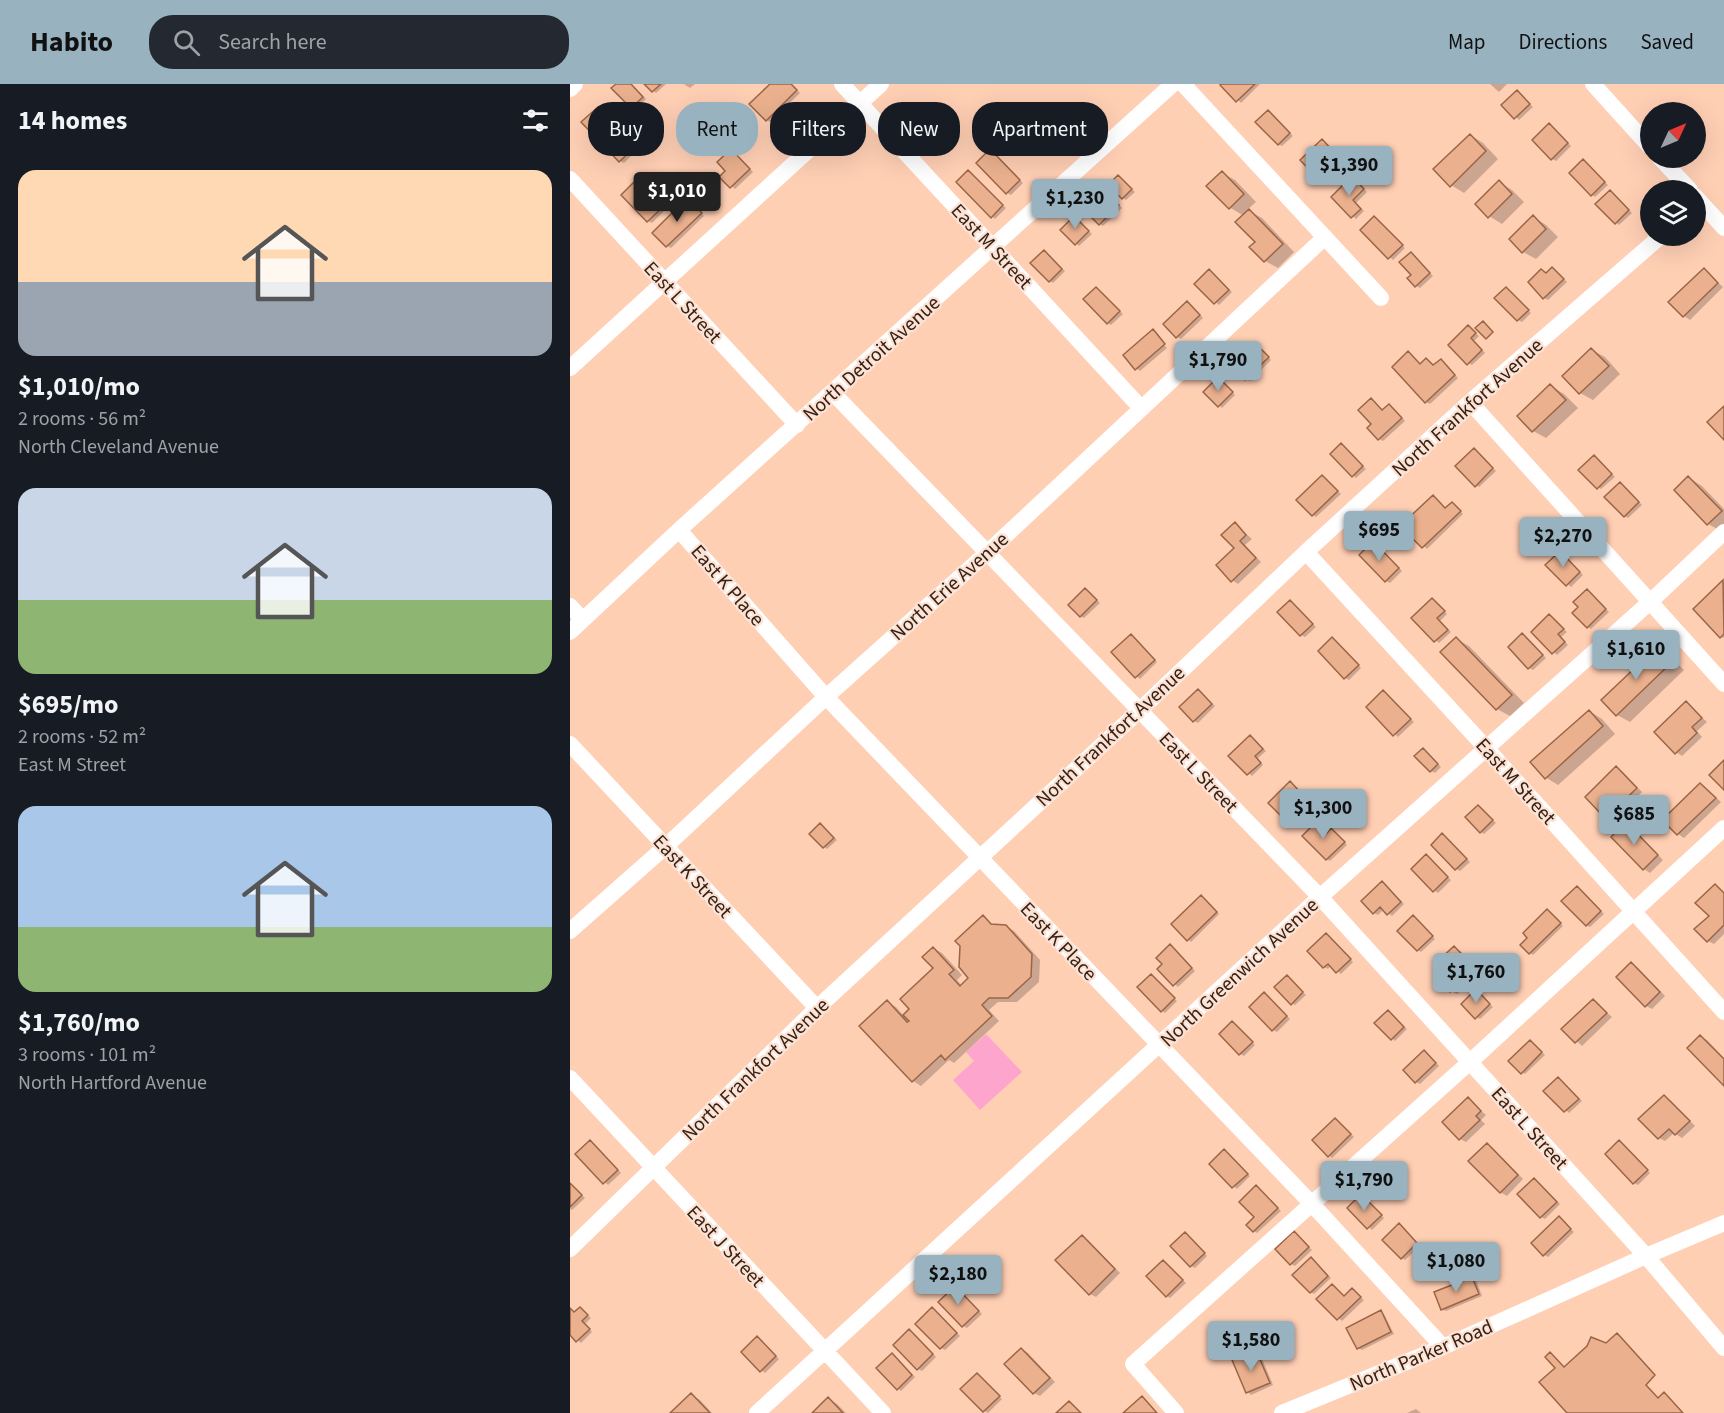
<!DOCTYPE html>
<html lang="en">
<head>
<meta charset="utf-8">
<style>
  :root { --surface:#171b24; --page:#242831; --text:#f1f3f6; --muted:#9ea1a6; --accent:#98b2c0 }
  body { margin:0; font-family:"Source Sans 3",sans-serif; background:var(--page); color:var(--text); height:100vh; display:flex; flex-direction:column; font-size:22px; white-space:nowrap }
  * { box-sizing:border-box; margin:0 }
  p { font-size:20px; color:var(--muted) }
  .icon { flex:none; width:33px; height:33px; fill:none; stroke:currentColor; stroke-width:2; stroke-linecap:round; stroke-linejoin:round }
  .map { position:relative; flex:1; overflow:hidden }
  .panel { display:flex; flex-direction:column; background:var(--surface); width:570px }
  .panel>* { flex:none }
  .hud { position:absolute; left:18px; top:18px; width:570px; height:54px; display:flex; gap:12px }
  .needle { width:39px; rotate:46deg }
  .controls { position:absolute; left:1070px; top:18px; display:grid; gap:12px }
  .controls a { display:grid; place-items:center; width:66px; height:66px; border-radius:50%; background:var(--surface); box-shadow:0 6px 24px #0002; font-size:30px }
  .price { position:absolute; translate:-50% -51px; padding:0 14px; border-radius:6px; background:var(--accent); color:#111; font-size:20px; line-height:39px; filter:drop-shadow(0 2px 3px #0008) }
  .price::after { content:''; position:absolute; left:50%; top:36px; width:18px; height:14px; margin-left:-9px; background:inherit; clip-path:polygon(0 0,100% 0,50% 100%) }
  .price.current { background:#222; color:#fff }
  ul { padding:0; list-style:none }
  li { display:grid; align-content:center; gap:12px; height:318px; padding:0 18px }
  li span { display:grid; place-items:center; height:186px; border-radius:18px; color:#555 }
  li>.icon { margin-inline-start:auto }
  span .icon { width:108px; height:108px; fill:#fffc; stroke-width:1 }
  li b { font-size:26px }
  h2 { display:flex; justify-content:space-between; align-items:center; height:72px; padding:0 18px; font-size:26px }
  .chip { padding:0 21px; border-radius:24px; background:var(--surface); box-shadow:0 6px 24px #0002; font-size:21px; line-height:54px }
  .chip.current { background:var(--accent); color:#111 }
  header { display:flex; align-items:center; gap:36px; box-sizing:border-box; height:84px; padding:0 30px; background:var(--accent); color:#111 }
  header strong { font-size:28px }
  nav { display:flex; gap:33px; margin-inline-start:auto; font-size:21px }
  .search { width:420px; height:54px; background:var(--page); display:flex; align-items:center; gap:15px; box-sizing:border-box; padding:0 21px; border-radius:24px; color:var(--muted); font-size:22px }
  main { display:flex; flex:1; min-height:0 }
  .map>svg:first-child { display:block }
</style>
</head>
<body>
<header>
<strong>Habito</strong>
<div class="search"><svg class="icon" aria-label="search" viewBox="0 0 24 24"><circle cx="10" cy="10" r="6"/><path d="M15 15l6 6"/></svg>Search here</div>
<nav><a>Map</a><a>Directions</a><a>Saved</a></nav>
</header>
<main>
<section class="panel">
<h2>14 homes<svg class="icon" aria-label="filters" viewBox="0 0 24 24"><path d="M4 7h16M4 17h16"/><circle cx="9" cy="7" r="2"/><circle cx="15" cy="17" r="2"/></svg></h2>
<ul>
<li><span style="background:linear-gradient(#ffd9b3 60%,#9aa5b1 0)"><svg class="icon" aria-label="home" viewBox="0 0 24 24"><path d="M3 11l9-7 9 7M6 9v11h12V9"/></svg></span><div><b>$1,010/mo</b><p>2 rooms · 56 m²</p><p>North Cleveland Avenue</p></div></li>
<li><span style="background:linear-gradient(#c9d6e8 60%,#8fb573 0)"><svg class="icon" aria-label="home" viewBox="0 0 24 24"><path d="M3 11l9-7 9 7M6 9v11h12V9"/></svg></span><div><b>$695/mo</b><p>2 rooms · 52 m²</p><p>East M Street</p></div></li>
<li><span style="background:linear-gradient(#a9c7e8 65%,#8fb573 0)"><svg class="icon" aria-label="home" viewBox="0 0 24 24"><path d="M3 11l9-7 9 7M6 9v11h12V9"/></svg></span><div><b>$1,760/mo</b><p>3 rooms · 101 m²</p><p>North Hartford Avenue</p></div></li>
</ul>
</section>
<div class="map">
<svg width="1154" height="1329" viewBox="0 0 1154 1329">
  <rect width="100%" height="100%" fill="#ffcfb4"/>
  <path fill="#fea5cd" d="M416 950 452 988 410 1026 383 996 404 977 396 968Z"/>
  <path fill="#0003" d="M48 0H61L76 15 65 25 62 23Z
    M76 0H96L86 9Z
    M114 0H125L120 4Z
    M203 0H221L230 9 200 38 197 36Z
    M654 0H690L671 19Z
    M920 0H937L929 8Z
    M947 8 963 23 949 36 933 21Z
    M32 27 68 65 54 79 50 77Z
    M698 27 723 52 712 62 708 60Z
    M983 43 1001 62 986 77 982 75Z
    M900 51 913 59 928 75 894 109 881 101Z
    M755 59 767 71 755 82 763 91 755 99 732 76Z
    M161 66 183 88 165 105 151 93 157 87Z
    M420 67 453 99 441 111 437 109Z
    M1013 77 1038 101 1025 113 1021 110Z
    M398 88 436 124 425 135 422 132Z
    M652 89 665 96 686 118 677 126 692 134 724 168 708 184 695 177 674 132 659 123Z
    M782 94 797 108 786 119 794 127 786 135 763 113Z
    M552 95 565 108 556 116 553 114Z
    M72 98 97 124 82 139 78 137Z
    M929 98 942 106 954 118 932 140 919 132Z
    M1040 108 1062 129 1049 141 1046 138Z
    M538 109 552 124 533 142 530 140Z
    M118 116 134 132 101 164 97 162Z
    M963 133 976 141 988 153 966 175 953 168Z
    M505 134 522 150 509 162 506 159Z
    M804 134 835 164 823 176 792 146Z
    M474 168 495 187 483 199 480 197Z
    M841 170 863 192 850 204 846 202 843 191Z
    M983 185 997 198 978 216 974 214 977 190Z
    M1134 186 1153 203 1120 236 1114 232Z
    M640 187 662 208 649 221 626 200Z
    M936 204 961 229 952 238 948 236Z
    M526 205 553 230 541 241 538 239Z
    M621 221 633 234 611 255 607 253Z
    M898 243 909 252 904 257 915 269 902 281 898 279Z
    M583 248 597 264 570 287 566 284Z
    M690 264 701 276 680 297 676 295Z
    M1022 266 1035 273 1050 290 1023 316 1010 309Z
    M838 269 851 281 857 276 864 282 871 276 888 294 860 320 856 318Z
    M652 297 665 311 652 324 649 321Z
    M981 302 994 310 1008 324 976 354 963 347 949 333Z
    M801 316 813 327 819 321 823 324 835 337 813 357 809 355 803 341Z
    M771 361 796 385 786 394 783 391Z
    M908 368 926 387 909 403 905 401Z
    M1028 375 1045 393 1031 405 1028 403Z
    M752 392 771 410 746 433 743 431Z
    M1119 394 1132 402 1154 425V444L1151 447 1138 440Z
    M1054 402 1072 421 1058 434 1055 432Z
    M886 422 893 430 857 465 832 442Z
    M665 440 682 455 675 461 691 478 668 500 662 496 666 464Z
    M807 461 832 487 820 499 816 497Z
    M994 471 1013 491 1001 503 978 481Z
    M1153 498H1154V554L1151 553Z
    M516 505 530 519 514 534 510 532Z
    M1017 507 1039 528 1021 545 1018 543 1010 523Z
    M720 518 746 543 735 553 731 551Z
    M866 518 877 530 870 537 881 548 869 559 843 534Z
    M979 532 997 548 991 553 998 561 987 571 963 548Z
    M953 551 976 574 963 586 959 584Z
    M564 554 587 578 570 595 566 592Z
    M763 555 791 584 779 596 775 594Z
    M886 555 899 562 954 619 940 632 927 625Z
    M1087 564 1100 572 1114 586 1060 638 1047 631Z
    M628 607 645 622 628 639 624 637Z
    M813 608 844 638 828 653 798 623Z
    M1116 619 1137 638 1127 647 1132 653 1112 672 1106 668Z
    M1019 627 1032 635 1045 650 988 701 975 693Z
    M684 655 696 667 687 675 693 681 682 692 661 672Z
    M856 668 871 683 865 689 861 687Z
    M1046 684 1053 688 1072 708 1053 727 1047 723 1038 732 1032 728Z
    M1131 700 1151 718 1114 754 1108 750Z
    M724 701 734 712 729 717 738 727 723 741 720 739Z
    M912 725 926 739 914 750 911 748Z
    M1056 740 1062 744 1093 776 1080 789 1074 785Z
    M251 741 267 756 257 765 254 763Z
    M765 748 777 761 760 777 757 775 758 750Z
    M873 751 900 778 890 787 886 785Z
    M856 772 881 796 868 809 864 806Z
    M816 801 834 820 822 832 814 825 808 831 804 829Z
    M1145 801 1154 808V850L1144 860 1138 857Z
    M1011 806 1034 830 1020 843 1016 841Z
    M635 815 649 830 621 858 618 855Z
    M981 829 993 842 963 871 960 869Z
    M413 833 425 842H435L444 847 470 876 469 898 447 918H428L419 926 429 937 384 979 379 976 351 1002 343 997 317 918 326 923 334 932 341 925 365 884 363 864 372 869 392 891 387 896 392 902 401 894Z
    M846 835 865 855 851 868 848 866Z
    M760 853 783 878 771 890 761 881 758 885 754 883Z
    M884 863 890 867 911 888 887 910 881 907Z
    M603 864 625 887 608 903 589 885Z
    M1061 880 1067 883 1095 912 1082 925 1076 922Z
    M581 892 607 917 595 929 591 926Z
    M717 893 736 911 725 921 721 919Z
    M906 907 923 923 910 935 906 933Z
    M695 910 720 935 707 948 703 946Z
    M1023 917 1042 933 1012 962 994 945Z
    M818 927 837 945 825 957 822 954Z
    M662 939 685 961 674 972 670 970Z
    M1130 953 1137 956 1154 974V1001Z
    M960 957 975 971 955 990 951 988Z
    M858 970 869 982 850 1000 846 998Z
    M988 995 1012 1017 999 1029 976 1007Z
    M1094 1012 1100 1016 1125 1042 1112 1054 1104 1049 1095 1057 1089 1054Z
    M898 1015 916 1031 911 1036 915 1040 896 1058 890 1055Z
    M769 1038 784 1053 762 1074 759 1071Z
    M24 1060 51 1089 38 1101 7 1070Z
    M917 1060 923 1064 953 1095 937 1112 930 1108Z
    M1053 1060 1080 1089 1068 1101 1064 1099Z
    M654 1067 680 1092 667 1105 641 1080Z
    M965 1095 990 1120 975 1135 971 1133Z
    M0 1099 15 1114 2 1126 0 1125Z
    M690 1105 711 1127 687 1149 684 1147Z
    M795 1114 814 1134 802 1146 779 1124Z
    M989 1134 1004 1148 978 1173 974 1171Z
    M833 1143 850 1162 835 1176 832 1174Z
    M724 1149 742 1166 725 1182 721 1180Z
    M619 1152 637 1172 625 1184 621 1182Z
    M512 1153 518 1156 550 1189 526 1213 520 1210Z
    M593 1177 616 1199 600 1214 597 1212Z
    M744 1177 761 1194 744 1210 740 1208Z
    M902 1194 906 1196 912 1212 876 1227 872 1225Z
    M389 1206 412 1230 397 1244 393 1242Z
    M782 1206 794 1216 772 1237 748 1215 775 1213Z
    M0 1224 5 1229 10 1225 21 1234 15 1240 22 1248 11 1259 0 1249Z
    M363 1225 390 1252 375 1266 371 1264Z
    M810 1228 814 1230 824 1250 792 1266 788 1264Z
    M343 1249 366 1273 352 1287 348 1285Z
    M191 1256 209 1275 195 1289 191 1286Z
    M452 1265 458 1269 485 1298 470 1312 464 1309Z
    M686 1268 690 1270 703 1301 681 1311 678 1308 664 1277Z
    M326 1273 345 1293 331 1307 328 1304Z
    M407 1291 432 1315 418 1329 414 1327 393 1305Z
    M121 1311 130 1316 142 1329H103Z
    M259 1315 267 1320 276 1329H244Z
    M846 1325 851 1329H837Z"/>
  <path fill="#ebb18f" stroke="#9a6546" stroke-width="1.5" d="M46 0H61L73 13 61 24 41 4Z
    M74 0H91L82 8Z
    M200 0H221L227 6 196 37 179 20Z
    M652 0H685L666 18 650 1Z
    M947 6 960 20 944 35 931 21Z
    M28 23 65 63 49 78 11 38Z
    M698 26 720 49 708 61 685 38Z
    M979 39 998 59 981 76 962 56Z
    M900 50 916 67 880 103 863 85Z
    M752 55 764 68 752 79 761 88 751 98 730 76Z
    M161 65 180 85 160 104 149 93 155 87 147 78Z
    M420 65 450 96 436 110 406 79Z
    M1013 75 1035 98 1021 112 999 89Z
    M398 86 433 121 421 134 386 98Z
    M652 87 674 110 659 125 636 102Z
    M548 91 562 105 552 115 538 101Z
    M782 92 794 105 783 116 791 125 781 134 761 113Z
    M68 94 94 122 77 138 51 111Z
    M929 96 942 110 918 134 905 120Z
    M534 105 549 121 529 141 513 125Z
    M1040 106 1059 126 1045 140 1025 120Z
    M117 114 132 129 96 163 82 149Z
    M679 125 713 160 694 178 679 163 685 158 665 138Z
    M963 131 976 145 952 169 939 155Z
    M504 132 519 147 505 161 490 146Z
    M804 132 833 161 818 175 790 146Z
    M474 166 492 185 479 198 460 179Z
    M841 168 860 189 845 203 837 194 841 191 829 178Z
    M982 183 994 195 973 215 958 198 971 185 976 189Z
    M1134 184 1148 199 1113 233 1098 218Z
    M639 185 659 206 644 220 624 200Z
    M526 203 550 227 537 240 513 215Z
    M936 203 959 226 947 237 924 214Z
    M617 217 630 231 606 254 593 240Z
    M913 237 923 248 916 255 905 244Z
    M898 241 906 249 901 254 912 266 897 281 878 261Z
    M583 245 595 260 565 286 553 271Z
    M686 260 699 273 675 296 663 283Z
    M1021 264 1039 282 1009 310 992 292Z
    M838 267 850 280 856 274 863 281 871 275 885 291 855 319 822 283Z
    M648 293 663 308 648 323 633 308Z
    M980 300 996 316 962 348 947 332Z
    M801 314 812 326 819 320 832 334 808 356 797 344 801 340 788 326Z
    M1154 322V356L1137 338Z
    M771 359 793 382 782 393 760 370Z
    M904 364 923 384 905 403 885 382Z
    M1024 371 1042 390 1027 405 1008 386Z
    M752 391 768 407 742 432 726 416Z
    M1118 392 1152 427 1137 441 1104 406Z
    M1050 398 1069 418 1054 433 1034 413Z
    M863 411 875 424 882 418 891 427 852 464 830 442Z
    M665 438 676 451 670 457 686 474 661 498 646 481 664 464 651 451Z
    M803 457 829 484 815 498 789 471Z
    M990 467 1010 488 996 502 975 481Z
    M1153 496 1154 550 1150 554 1123 525Z
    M515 504 527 516 510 533 498 521Z
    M1017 505 1036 525 1017 544 1002 529 1008 523 1003 518Z
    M862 514 875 527 867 534 878 546 864 558 841 534Z
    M720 516 743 540 730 552 707 528Z
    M979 530 994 545 988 550 995 558 982 570 961 548Z
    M952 549 973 571 958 585 938 563Z
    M561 550 585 576 565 594 541 568Z
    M762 553 789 581 774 595 748 567Z
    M886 553 942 611 926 626 870 568Z
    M1087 563 1102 578 1046 632 1031 616Z
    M628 605 642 620 623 638 609 623Z
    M813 606 841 635 823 652 796 623Z
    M1116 617 1132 634 1122 643 1127 649 1105 670 1084 648Z
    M1019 626 1033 642 975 695 960 678Z
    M680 651 693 665 685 672 691 679 677 691 658 672Z
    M853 664 868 680 860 688 844 672Z
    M1154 676V706L1139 691Z
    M1046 682 1067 704 1046 724 1041 720 1031 730 1015 713Z
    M720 697 731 709 726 714 735 724 719 740 698 719Z
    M1130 699 1146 714 1107 751 1092 736Z
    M908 721 923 736 910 749 895 733Z
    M746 738 757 749 761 744 775 758 756 776 732 752Z
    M1056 738 1088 771 1073 786 1041 753Z
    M250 739 264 754 253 764 239 750Z
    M872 749 897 775 885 786 861 761Z
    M856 770 878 793 863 808 841 785Z
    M812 797 831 818 817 831 810 823 803 830 791 817Z
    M1145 800 1154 809V841L1137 858 1124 845 1139 832 1125 819Z
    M1007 802 1031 827 1016 842 991 817Z
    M631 811 647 828 617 857 601 840Z
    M977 825 991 839 959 870 950 861 957 854 953 849Z
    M413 831 421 840 436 841 462 870 461 893 438 914H419L412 921 422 932 375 976 371 971 342 998 289 942 317 916 337 938 339 937 333 931 339 925 330 915 363 884 352 873 363 863 384 886 379 890 390 902 398 894 389 883 390 862 385 857Z
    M843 831 863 852 847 867 827 847Z
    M756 849 781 875 766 889 758 880 753 884 737 867Z
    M600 860 622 884 603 902 587 885 592 880 586 874Z
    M884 862 905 884 880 908 870 898 880 889 868 877Z
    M1061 878 1090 908 1075 923 1046 893Z
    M581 890 605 914 591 928 567 903Z
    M717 891 733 908 721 921 704 903Z
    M906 905 920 920 905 935 891 920Z
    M694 908 717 932 702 947 679 923Z
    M1023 915 1037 929 1005 959 991 945Z
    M818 926 834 943 821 956 804 939Z
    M662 937 683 958 669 971 649 950Z
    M1130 951 1154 975V1002L1117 964Z
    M960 956 972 968 951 990 938 977Z
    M854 966 866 979 845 999 833 986Z
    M988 993 1009 1015 994 1028 973 1007Z
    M1094 1011 1120 1037 1105 1051 1099 1045 1088 1055 1068 1035Z
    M898 1013 911 1027 906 1032 910 1036 889 1056 872 1038Z
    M765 1034 781 1050 758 1073 742 1056Z
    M20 1056 48 1086 33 1100 5 1070Z
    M1049 1056 1078 1086 1063 1100 1035 1070Z
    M917 1059 948 1091 930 1109 898 1077Z
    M654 1065 678 1090 662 1104 639 1080Z
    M964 1094 987 1118 970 1134 947 1110Z
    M0 1099 12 1111 0 1123Z
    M686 1101 708 1124 683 1148 676 1141 684 1133 669 1118Z
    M791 1110 812 1131 797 1145 777 1124Z
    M989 1132 1001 1145 973 1172 961 1159Z
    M829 1139 847 1159 831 1175 812 1156Z
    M724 1147 739 1163 720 1181 705 1165Z
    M615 1148 635 1169 620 1183 600 1162Z
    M512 1151 545 1185 519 1211 485 1176Z
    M741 1173 758 1192 740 1209 722 1191Z
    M593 1176 613 1196 596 1213 576 1192Z
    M902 1193 909 1210 871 1226 864 1208Z
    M762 1200 774 1212 782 1204 791 1213 767 1236 746 1215Z
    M385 1202 409 1227 392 1243 368 1218Z
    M10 1223 18 1231 12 1237 20 1245 6 1258 0 1251V1224L4 1228Z
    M362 1223 387 1249 370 1265 345 1240Z
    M811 1226 821 1248 787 1265 776 1244Z
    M339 1245 363 1270 347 1286 323 1261Z
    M1047 1249 1085 1291 1076 1301 1088 1314 1094 1308 1113 1329H997L969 1298 985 1284 975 1273 980 1268 994 1283 1017 1262 1021 1253 1036 1259Z
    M187 1252 206 1272 190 1288 171 1268Z
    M451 1264 480 1294 463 1310 434 1280Z
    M686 1266 700 1299 676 1309 662 1276Z
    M322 1269 342 1291 327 1306 306 1284Z
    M407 1289 430 1312 413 1328 390 1305Z
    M121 1309 140 1329H100Z
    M572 1312 587 1329H553Z
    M258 1313 273 1329H242Z
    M499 1317 511 1329H486Z"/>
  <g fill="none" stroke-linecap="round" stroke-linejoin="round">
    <path stroke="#fff" stroke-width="16" d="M272 0 571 324
      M613 0 811 214
      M1023 0 1080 63
      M0 5 5 0
      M1090 74 1120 106
      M0 95 227 341
      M1125 112 1154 144
      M0 284 311 0
      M262 308 750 813 1076 1172 1154 1264
      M900 318 1154 600
      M109 446 256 613 741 1119 873 1263
      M736 468 917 665 1154 928
      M0 522 13 536
      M0 548 109 446 603 0
      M0 660 247 924
      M0 847 95 763 256 613 418 468 755 153
      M0 994 313 1329
      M0 1165 247 924 569 627 736 468 900 318 1091 152
      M187 1329 750 813 1080 518 1154 448
      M606 1329 563 1280 901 977 1154 744
      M712 1329 873 1263 1076 1172 1154 1139"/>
  </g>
  <g text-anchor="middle" stroke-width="4.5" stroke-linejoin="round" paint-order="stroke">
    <g font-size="20" fill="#372114" stroke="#fbe2d4">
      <text transform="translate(422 162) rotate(47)" y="7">East M Street</text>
      <text transform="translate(113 218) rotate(47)" y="7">East L Street</text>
      <text transform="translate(301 274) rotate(-42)" y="7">North Detroit Avenue</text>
      <text transform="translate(897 323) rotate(-42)" y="7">North Frankfort Avenue</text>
      <text transform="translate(158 501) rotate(49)" y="7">East K Place</text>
      <text transform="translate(379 502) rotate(-42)" y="7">North Erie Avenue</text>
      <text transform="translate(540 652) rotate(-43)" y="7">North Frankfort Avenue</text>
      <text transform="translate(629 688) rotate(46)" y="7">East L Street</text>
      <text transform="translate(946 697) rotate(48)" y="7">East M Street</text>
      <text transform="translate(123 792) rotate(47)" y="7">East K Street</text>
      <text transform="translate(489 857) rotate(46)" y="7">East K Place</text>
      <text transform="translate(669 888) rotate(-43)" y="7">North Greenwich Avenue</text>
      <text transform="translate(185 985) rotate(-44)" y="7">North Frankfort Avenue</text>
      <text transform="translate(960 1044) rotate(48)" y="7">East L Street</text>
      <text transform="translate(156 1162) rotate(47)" y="7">East J Street</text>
      <text transform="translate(851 1271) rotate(-23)" y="7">North Parker Road</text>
    </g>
  </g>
</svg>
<div class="controls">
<a><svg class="needle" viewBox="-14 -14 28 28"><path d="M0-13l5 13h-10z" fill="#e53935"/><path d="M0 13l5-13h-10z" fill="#9ea1a6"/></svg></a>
<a><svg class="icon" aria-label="layers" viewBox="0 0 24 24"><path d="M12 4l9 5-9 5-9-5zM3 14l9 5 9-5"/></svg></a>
</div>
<b class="price" style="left:779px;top:113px">$1,390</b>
<b class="price current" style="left:107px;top:139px">$1,010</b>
<b class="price" style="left:505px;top:146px">$1,230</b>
<b class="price" style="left:648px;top:308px">$1,790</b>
<b class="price" style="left:809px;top:478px">$695</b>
<b class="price" style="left:993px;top:484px">$2,270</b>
<b class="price" style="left:1066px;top:597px">$1,610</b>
<b class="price" style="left:753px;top:756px">$1,300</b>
<b class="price" style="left:1064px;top:762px">$685</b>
<b class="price" style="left:906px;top:920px">$1,760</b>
<b class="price" style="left:794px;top:1128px">$1,790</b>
<b class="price" style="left:886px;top:1209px">$1,080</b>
<b class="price" style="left:388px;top:1222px">$2,180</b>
<b class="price" style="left:681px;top:1288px">$1,580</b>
<div class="hud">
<a class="chip">Buy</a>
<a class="chip current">Rent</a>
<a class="chip">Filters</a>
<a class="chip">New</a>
<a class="chip">Apartment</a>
</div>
</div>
</main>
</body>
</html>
